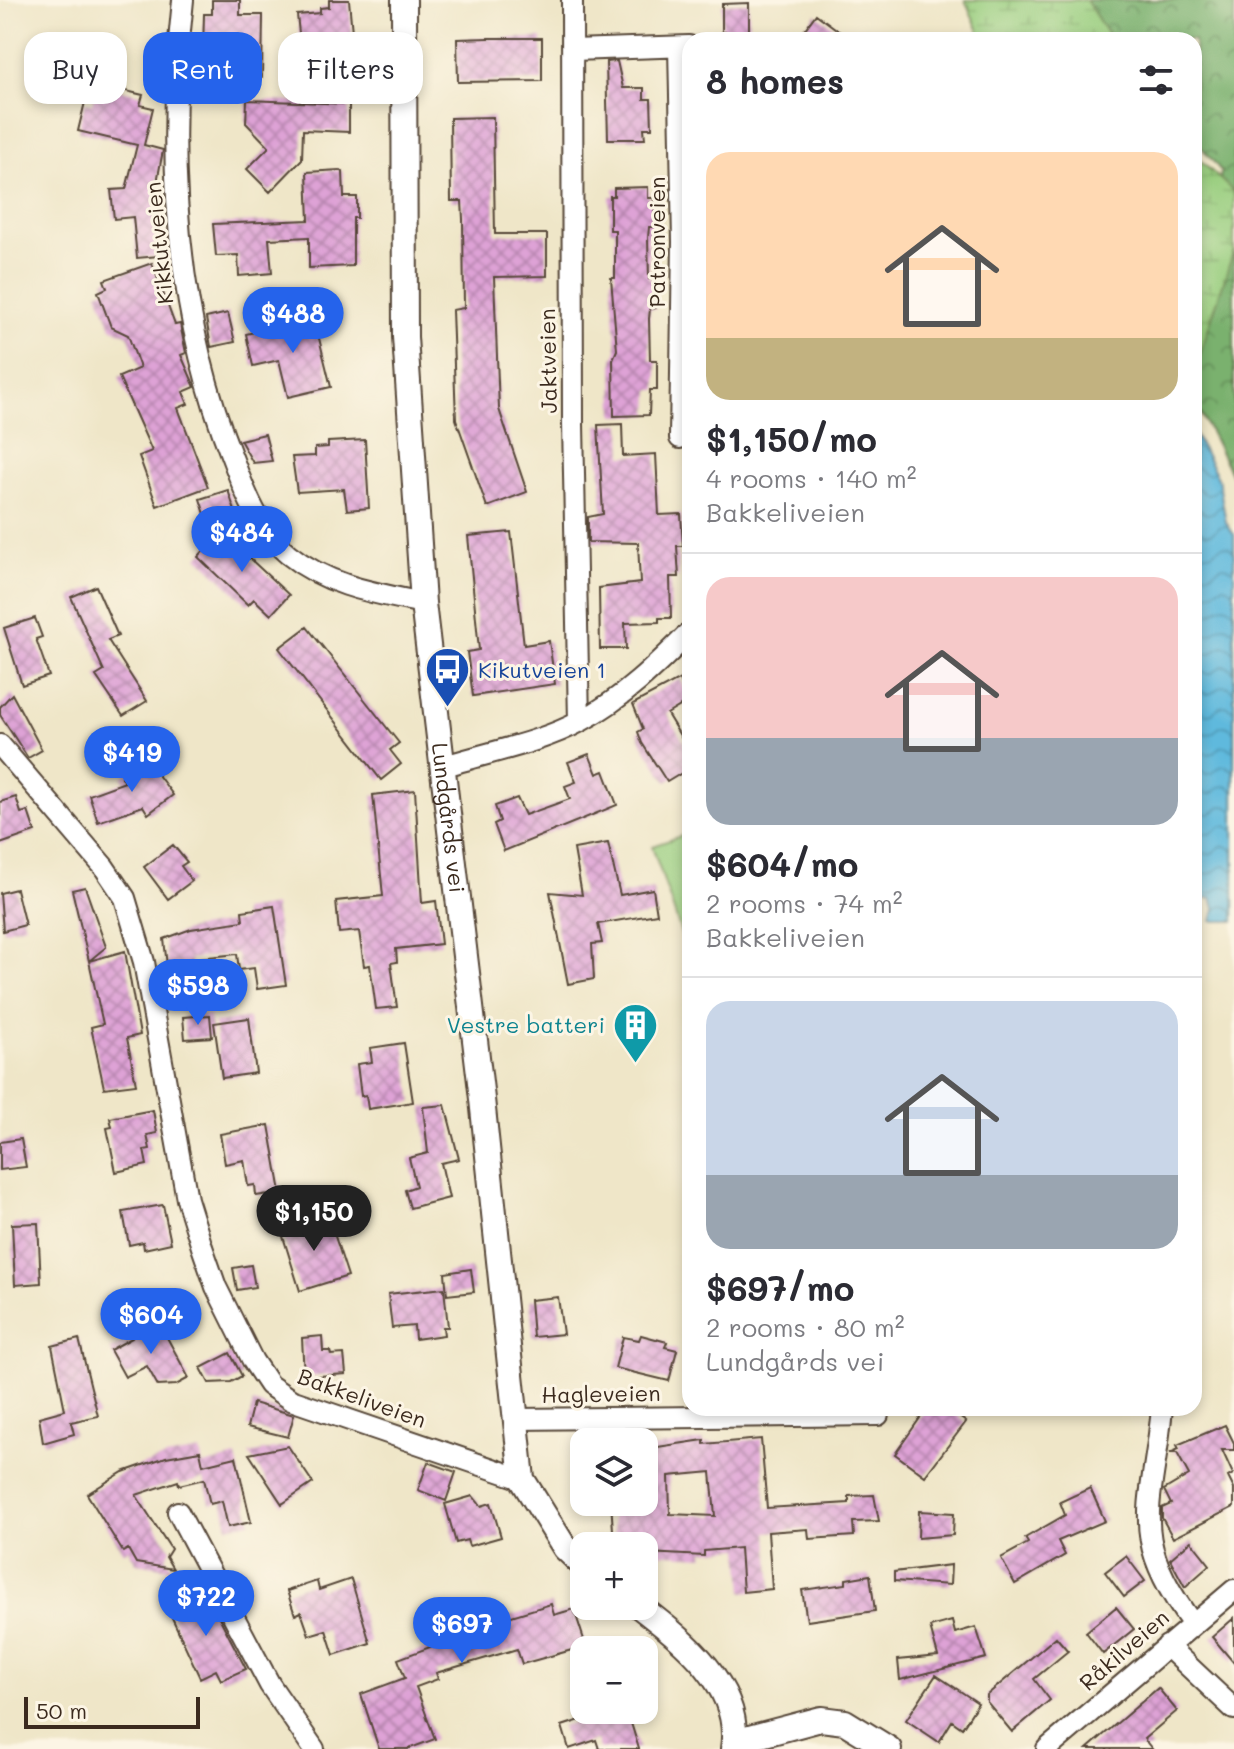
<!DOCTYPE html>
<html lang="en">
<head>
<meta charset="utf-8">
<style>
  :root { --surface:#fff; --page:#f2f2f3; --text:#2b2b33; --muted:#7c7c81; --line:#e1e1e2; --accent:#2563eb }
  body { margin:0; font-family:Mali,sans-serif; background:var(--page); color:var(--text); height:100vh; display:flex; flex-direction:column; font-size:30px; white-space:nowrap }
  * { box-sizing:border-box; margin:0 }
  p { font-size:26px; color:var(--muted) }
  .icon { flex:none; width:44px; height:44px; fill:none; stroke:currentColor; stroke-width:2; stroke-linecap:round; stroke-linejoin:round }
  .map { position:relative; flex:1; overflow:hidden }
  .drawer { position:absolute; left:682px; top:32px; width:520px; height:1384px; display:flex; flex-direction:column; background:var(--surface); border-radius:24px; box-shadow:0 4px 12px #0003 }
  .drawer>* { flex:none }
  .banner { position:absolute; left:24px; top:32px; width:538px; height:72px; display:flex; gap:16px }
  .tools { position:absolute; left:570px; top:1428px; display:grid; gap:16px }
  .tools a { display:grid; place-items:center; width:88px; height:88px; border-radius:16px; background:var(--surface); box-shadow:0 4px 12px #0003; font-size:40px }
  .scale { position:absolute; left:24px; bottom:20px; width:176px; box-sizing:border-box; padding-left:8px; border:4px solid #3b2a1e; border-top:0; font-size:22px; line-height:28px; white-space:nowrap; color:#3b2a1e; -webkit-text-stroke:6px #fcf5e5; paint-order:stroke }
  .price { position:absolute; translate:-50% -68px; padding:0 18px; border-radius:28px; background:var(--accent); color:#fff; font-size:26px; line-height:52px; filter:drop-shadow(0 2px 4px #0008) }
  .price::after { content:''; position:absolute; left:50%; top:48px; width:24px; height:18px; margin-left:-12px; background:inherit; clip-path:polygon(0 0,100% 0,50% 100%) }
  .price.on { background:#222; color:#fff }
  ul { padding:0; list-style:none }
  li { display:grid; align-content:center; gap:16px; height:424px; padding:0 24px }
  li+li { border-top:2px solid var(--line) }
  li span { display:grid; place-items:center; height:248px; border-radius:24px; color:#555 }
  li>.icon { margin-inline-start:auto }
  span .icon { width:144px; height:144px; fill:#fffc; stroke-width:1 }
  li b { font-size:34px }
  h2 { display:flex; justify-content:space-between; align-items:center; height:96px; padding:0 24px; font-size:34px }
  .tag { padding:0 28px; border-radius:24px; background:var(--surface); box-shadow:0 4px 12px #0003; font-size:28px; line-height:72px }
  .tag.on { background:var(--accent); color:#fff }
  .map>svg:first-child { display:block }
</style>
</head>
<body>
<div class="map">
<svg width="1234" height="1749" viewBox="0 0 1234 1749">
  <defs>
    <pattern id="forest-crowns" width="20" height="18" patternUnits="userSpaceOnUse" patternTransform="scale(2)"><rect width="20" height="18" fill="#7ab16e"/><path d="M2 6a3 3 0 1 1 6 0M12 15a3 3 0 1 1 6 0" fill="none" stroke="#65905a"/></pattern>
    <pattern id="wetland-marsh" width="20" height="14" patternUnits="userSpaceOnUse" patternTransform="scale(2)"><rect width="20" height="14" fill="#99ce7f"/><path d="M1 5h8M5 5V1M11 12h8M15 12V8" fill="none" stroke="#85b16d"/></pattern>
    <pattern id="water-waves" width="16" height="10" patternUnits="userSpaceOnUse" patternTransform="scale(2)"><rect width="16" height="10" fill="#5fb9dd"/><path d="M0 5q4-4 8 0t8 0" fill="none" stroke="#5097b3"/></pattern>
    <pattern id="building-cross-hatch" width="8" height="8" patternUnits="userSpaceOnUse" patternTransform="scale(2)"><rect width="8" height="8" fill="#dea2d6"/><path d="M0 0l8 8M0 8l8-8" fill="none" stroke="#b584ad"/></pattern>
  </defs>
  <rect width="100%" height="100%" fill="#fcf5e5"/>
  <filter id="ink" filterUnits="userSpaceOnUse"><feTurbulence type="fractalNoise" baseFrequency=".0125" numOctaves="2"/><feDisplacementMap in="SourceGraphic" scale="16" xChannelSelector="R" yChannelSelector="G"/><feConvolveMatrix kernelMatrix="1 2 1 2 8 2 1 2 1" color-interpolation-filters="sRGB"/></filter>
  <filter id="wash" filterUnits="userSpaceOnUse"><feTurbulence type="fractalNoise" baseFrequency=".006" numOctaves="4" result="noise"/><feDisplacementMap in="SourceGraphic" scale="32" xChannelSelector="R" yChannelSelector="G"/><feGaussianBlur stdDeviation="1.8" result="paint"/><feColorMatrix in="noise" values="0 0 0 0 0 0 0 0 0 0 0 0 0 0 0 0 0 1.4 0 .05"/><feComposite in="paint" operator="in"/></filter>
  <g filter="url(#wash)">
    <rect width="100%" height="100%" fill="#efe6c8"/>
    <path fill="#99ce7f" stroke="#6a7c4e" stroke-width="2" d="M690 833V959L652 846Z"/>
    <path fill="url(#forest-crowns)" stroke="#5a6e46" stroke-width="2" d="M1080 0H1234V479L1194 400V322L1210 263 1221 171 1194 138V40H1113Z"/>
    <path fill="url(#wetland-marsh)" stroke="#6a7c4e" stroke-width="2" d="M965 0H1086L1111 40H983Z
      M1194 155 1232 190 1234 196V250L1194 372Z"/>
    <path fill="url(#water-waves)" stroke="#4d727e" stroke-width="2" d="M1194 434 1218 477 1226 522 1234 535V921H1212L1215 909 1212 898 1194 900Z"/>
    <g id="blocks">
      <path fill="url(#building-cross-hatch)" fill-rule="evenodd" d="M212 0H240V15H263L262 77H225L226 51 203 50 204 14H212Z
        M329 0H349L354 54 324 57 322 41 300 42 297 15 320 13V8L329 7Z
        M749 3V32H722V4Z
        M816 14 851 40H797Z
        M489 38H542V81L458 82 457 39Z
        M617 61 623 88H644V99H651L652 128H644L645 139H608L606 62Z
        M97 84 143 95 140 105 153 108 144 145 163 150 158 177 164 238H167L170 255 137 258 133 217 114 219 111 190 126 189 137 145 78 131 85 102 92 104Z
        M247 100 349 104V132L303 130 302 159 270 192 247 169 269 147 246 123Z
        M493 117 495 234H547V276L494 277 499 409 527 492 487 507 456 419 452 310 464 308 463 219 462 201H451L450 118Z
        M340 170 343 172 344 197H357V218H353V266L309 268V237L269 239 272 273 239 276 238 255 216 256 213 224 309 220 307 172Z
        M648 187V198H654L655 227H649L648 238 649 279H655L656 308 650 309 649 319 650 360H657V390H650L649 415 614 416 613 359 617 350 611 278H615V230H610V196H614V188Z
        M152 263 175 325 180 324 186 353 181 355 195 387 183 392 188 404 178 408 208 487 157 506 139 456 152 451 119 377 140 368 128 335 111 327 98 292 107 288 104 280Z
        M228 313 235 342 211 347 206 318Z
        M314 318 331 387 288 397 279 360 253 366 246 334Z
        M622 424 623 456 656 454 659 515 681 514 683 546H677L679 577H670L671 618H659V622L625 623 626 649H600L599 588 640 583 638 543 588 542V517L603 514 598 425Z
        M265 434 272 461 253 463 240 440Z
        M365 440 369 508 347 510 344 489 297 492 292 457 315 456V448L328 447V442Z
        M228 490 236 514 208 523 200 499Z
        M221 532 289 595 271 615 254 599 248 605 198 557Z
        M511 532 524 645 549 641 555 684 473 696 467 652 479 650 468 536Z
        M96 586 118 636 108 640 147 701 123 716 96 676 104 671 71 597Z
        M35 618 42 637 36 639 49 676 22 685 4 628Z
        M307 627 399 743 390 750 401 764 381 780 279 648Z
        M680 679 690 700 667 714 690 752V768L667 782 642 743 638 732 643 729 633 704Z
        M12 694 42 750 28 758 0 715V707Z
        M589 754 597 774 604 771 617 805 504 851 494 824 500 821 495 806 517 798 525 815 570 799 565 786 576 782 568 762Z
        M146 759 173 795 148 814 143 806 98 822 89 795 125 782 122 777Z
        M415 790 422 903 436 901 441 944 396 949 397 962 391 963 397 1007 376 1009 370 965 364 966 359 931 339 933 336 901 383 896 373 795Z
        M16 797 21 813 28 811 35 832 0 844V802Z
        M608 843 620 895 653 889 657 914 598 924 602 943 592 944 594 979 568 984 550 892 582 895 574 849Z
        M173 845 187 862 181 866 192 881 168 899 144 867Z
        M85 887 106 947 89 961 72 890Z
        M16 889 25 925 3 931 0 893Z
        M274 906 286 985 257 989 254 968 239 970 237 954 190 959 191 964 167 966 164 939 191 929 243 921 242 911Z
        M125 951 140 1035 127 1038 136 1084 104 1088 91 1027 103 1024 89 961Z
        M210 1015 212 1037 185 1039 183 1017Z
        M249 1018 256 1073 222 1078 214 1023Z
        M404 1043 413 1102 368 1109 366 1095 361 1096 357 1064 372 1062 370 1048Z
        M445 1105 459 1159 441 1163 449 1198 410 1208 405 1190 416 1186 409 1158 428 1153 423 1107Z
        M153 1110 157 1133 147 1135 150 1149 144 1150 147 1165 116 1172 107 1128 112 1127 110 1118Z
        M269 1125 281 1192 256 1196 255 1185 248 1186 244 1160 225 1164 220 1134Z
        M21 1139 26 1167 0 1170V1142Z
        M163 1205 171 1243 144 1249 143 1242 129 1245 123 1212Z
        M328 1215 348 1276 300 1291 281 1230Z
        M38 1223 41 1283 15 1285 12 1224Z
        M251 1265 255 1287 237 1290 233 1268Z
        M471 1269 474 1292 447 1295 445 1273Z
        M444 1288 448 1327H443L444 1335 415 1339 414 1326 392 1328 388 1294Z
        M558 1297 563 1334 533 1337 530 1300Z
        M157 1319 189 1378 176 1385 158 1386 147 1366 125 1377 110 1350 132 1338 130 1333Z
        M641 1335 667 1342 665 1347 677 1350 669 1381 615 1368 623 1337 639 1340Z
        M322 1336 323 1351H330L331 1355 344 1354 346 1374 304 1377 302 1338Z
        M79 1339 98 1416 71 1422 74 1434 43 1443 39 1417 65 1410 52 1346Z
        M230 1353 242 1376 231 1382 209 1383 201 1368Z
        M253 1403 294 1415 288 1437 247 1427Z
        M927 1408H947L966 1422 925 1476 895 1454Z
        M1225 1425 1234 1443V1450H1222L1233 1474 1228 1477 1234 1489V1507L1173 1538 1162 1518V1508L1171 1504 1164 1490 1189 1475 1177 1453H1170L1179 1449 1177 1445Z
        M761 1439 767 1508 849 1503V1496L874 1495 879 1521 853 1522 854 1536 809 1539 808 1529 768 1532 772 1589 743 1592 740 1548 704 1551V1556L647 1553 648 1541 614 1544 611 1502H649L644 1449 704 1440V1444ZM711 1472 715 1516 670 1514 669 1476Z
        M288 1446 313 1483 282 1504 249 1454Z
        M200 1451 203 1465 236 1457 251 1522 228 1527 222 1501 210 1504 204 1479 179 1485 178 1481 136 1495 171 1549 166 1557 173 1569 136 1563 128 1549 123 1552 87 1494 123 1472 166 1457Z
        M428 1462 456 1472 446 1501 418 1490Z
        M1090 1488 1105 1521 1058 1541 1065 1555 1015 1584 1001 1558 1028 1543 1025 1538 1065 1515 1060 1502Z
        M473 1496 481 1506 491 1503 501 1537 469 1546 467 1540 456 1543 445 1504Z
        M919 1511 954 1513 953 1535 918 1538Z
        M1191 1541 1210 1565 1185 1587 1170 1559Z
        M1126 1556 1145 1581 1124 1597 1105 1572Z
        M951 1565 950 1585 894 1581V1572Z
        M870 1575 875 1611 807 1621 802 1590 846 1584V1579Z
        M351 1579 370 1643 334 1655 326 1630 309 1635 301 1612 295 1615 287 1591 317 1581 319 1590Z
        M206 1592 246 1669 221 1680 216 1670 200 1678 168 1609Z
        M551 1604 554 1615 574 1609 586 1646 522 1664 517 1649 436 1673 438 1679 416 1687 435 1739 408 1749H379L361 1694 405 1678 398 1659 433 1646 425 1617 460 1607 465 1626 474 1623 475 1627Z
        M1116 1607 1134 1629 1103 1654 1086 1632Z
        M1234 1618V1663L1212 1637Z
        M952 1621 955 1633 976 1627 986 1658 900 1680 898 1660 938 1656 930 1627Z
        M1056 1637 1068 1651 1034 1679 1050 1700 1012 1732 987 1702V1695Z
        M936 1675 978 1703 962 1728 952 1721 939 1742 906 1720Z
        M1158 1688 1177 1711 1144 1739 1152 1749H1087Z
        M611 1710H627L639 1749H599L596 1740 569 1749 562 1726Z"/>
    </g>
  </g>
  <g filter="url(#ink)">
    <use href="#blocks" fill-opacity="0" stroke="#564638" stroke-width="2"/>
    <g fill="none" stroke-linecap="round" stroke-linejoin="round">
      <defs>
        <path id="minor" d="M183 0C166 154 175 315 233 460 245 493 260 531 288 554 328 586 374 593 423 603
          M572 0 573 424 579 722
          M679 47 683 242 680 438
          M573 50 689 46
          M0 745 104 867 125 898 144 962 187 1199 202 1247 216 1287 253 1361 269 1385 291 1400 522 1479
          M442 767C488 752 538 744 581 721 624 698 656 666 690 632
          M1162 1408C1153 1507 1126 1534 1192 1623
          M516 1419 878 1415
          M178 1512 270 1685 314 1749
          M1167 1646 1234 1709
          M1047 1749 1234 1590"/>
        <g id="tertiary">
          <path id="s1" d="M404 0 405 337 423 603 482 1099 522 1479 565 1548 584 1566"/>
          <path d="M639 1606C683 1640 743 1686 733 1749"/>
          <path d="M734 1742 821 1719 845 1722 889 1749"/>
        </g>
      </defs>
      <use href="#minor" stroke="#564638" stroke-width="24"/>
      <use href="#tertiary" stroke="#564638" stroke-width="28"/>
      <use href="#minor" stroke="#fff" stroke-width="20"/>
      <use href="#tertiary" stroke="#fff" stroke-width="24"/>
    </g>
  </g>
  <defs>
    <symbol id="bus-pin" viewBox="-11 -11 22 30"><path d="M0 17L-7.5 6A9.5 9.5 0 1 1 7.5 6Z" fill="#1a4fb4" stroke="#fcf5e5"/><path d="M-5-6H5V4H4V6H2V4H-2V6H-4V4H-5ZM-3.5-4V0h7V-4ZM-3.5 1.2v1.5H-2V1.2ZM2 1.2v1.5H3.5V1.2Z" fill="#fff"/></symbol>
    <symbol id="building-pin" viewBox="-11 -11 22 30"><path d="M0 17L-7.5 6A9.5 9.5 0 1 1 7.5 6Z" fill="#0f9aa8" stroke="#fcf5e5"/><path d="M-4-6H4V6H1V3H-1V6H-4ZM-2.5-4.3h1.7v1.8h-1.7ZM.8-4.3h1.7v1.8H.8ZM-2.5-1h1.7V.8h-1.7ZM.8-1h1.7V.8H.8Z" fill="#fff"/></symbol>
  </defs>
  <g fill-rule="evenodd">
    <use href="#bus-pin" x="422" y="644" width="51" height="69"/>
    <use href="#building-pin" x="610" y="1000" width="51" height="69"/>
  </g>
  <g text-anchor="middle" stroke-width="6" stroke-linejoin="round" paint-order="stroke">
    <g font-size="22" fill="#3b2a1e" stroke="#fcf5e5">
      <text transform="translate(657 242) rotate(-90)" y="8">Patronveien</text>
      <text transform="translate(159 243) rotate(-96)" y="8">Kikkutveien</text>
      <text transform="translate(548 361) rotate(-91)" y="8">Jaktveien</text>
      <text dy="8" stroke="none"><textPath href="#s1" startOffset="820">Lundgårds vei</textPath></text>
      <text transform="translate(601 1394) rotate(-1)" y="8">Hagleveien</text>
      <text transform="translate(362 1398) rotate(20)" y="8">Bakkeliveien</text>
      <text transform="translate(1124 1650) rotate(-41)" y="8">Råkilveien</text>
    </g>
    <g font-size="22" fill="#164399" stroke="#fcf5e5" text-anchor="start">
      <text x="478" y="678">Kikutveien 1</text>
    </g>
    <g font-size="22" fill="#0d838f" stroke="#fcf5e5" text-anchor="end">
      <text x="605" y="1033">Vestre batteri</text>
    </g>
  </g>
</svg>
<div class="tools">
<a><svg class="icon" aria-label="layers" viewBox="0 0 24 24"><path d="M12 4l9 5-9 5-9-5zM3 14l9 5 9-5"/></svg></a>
<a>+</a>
<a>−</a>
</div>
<div class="scale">50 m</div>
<b class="price" style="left:293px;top:355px">$488</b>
<b class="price" style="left:242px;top:574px">$484</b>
<b class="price" style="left:132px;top:794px">$419</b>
<b class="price" style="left:198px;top:1027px">$598</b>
<b class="price on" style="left:314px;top:1253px">$1,150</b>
<b class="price" style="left:151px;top:1356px">$604</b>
<b class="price" style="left:206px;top:1638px">$722</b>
<b class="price" style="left:462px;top:1665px">$697</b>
<div class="banner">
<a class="tag">Buy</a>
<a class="tag on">Rent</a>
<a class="tag">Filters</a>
</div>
<section class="drawer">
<h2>8 homes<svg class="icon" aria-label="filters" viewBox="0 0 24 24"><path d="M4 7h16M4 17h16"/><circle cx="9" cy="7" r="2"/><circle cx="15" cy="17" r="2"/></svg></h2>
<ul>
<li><span style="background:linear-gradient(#ffd9b3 75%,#c2b280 0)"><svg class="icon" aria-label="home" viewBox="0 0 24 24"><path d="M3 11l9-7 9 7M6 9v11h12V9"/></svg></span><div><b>$1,150/mo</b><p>4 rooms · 140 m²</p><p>Bakkeliveien</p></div></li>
<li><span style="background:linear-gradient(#f6c9c9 65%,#9aa5b1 0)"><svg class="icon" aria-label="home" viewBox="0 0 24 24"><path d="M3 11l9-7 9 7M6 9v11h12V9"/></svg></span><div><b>$604/mo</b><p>2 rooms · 74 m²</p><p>Bakkeliveien</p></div></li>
<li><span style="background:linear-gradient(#c9d6e8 70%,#9aa5b1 0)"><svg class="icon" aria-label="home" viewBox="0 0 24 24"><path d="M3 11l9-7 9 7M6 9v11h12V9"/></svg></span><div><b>$697/mo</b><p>2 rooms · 80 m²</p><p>Lundgårds vei</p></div></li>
</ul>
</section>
</div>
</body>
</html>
